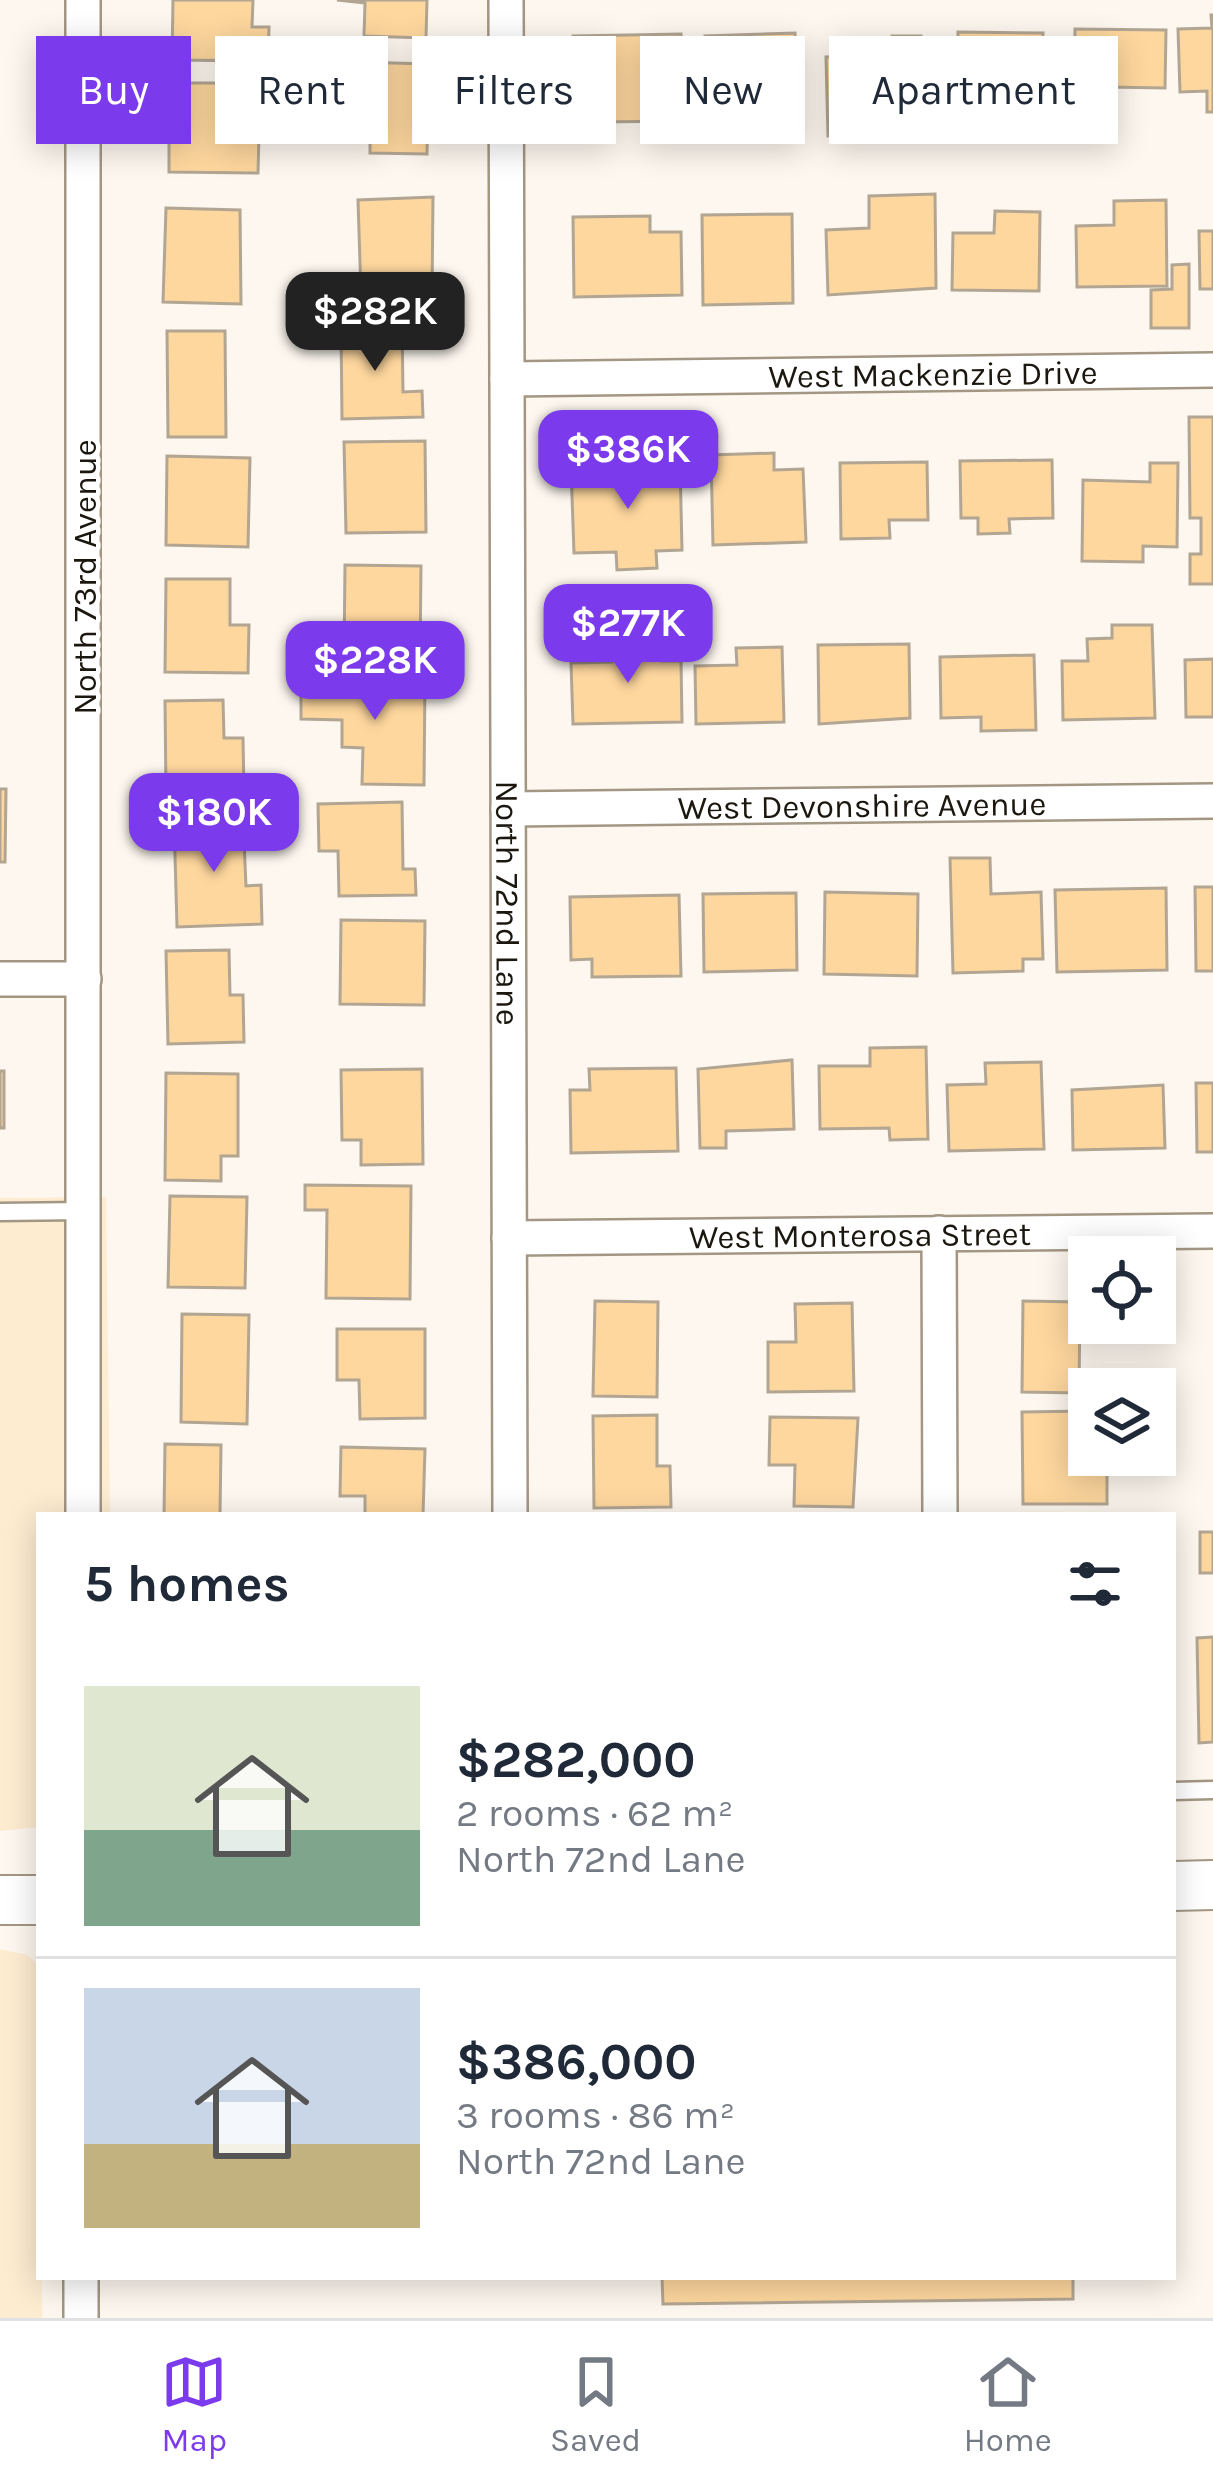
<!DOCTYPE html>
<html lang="en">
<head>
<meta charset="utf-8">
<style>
  :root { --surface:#fff; --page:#f6f6f7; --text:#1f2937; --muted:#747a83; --line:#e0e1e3; --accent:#7c3aed }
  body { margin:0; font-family:Karla,sans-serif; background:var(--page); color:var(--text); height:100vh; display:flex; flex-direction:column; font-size:45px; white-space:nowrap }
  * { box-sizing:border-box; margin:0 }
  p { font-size:39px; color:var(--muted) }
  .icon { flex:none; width:66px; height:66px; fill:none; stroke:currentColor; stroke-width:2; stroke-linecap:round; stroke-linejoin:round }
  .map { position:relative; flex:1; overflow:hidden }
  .drawer { position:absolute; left:36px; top:1512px; width:1140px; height:768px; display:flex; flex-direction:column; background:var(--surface); border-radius:0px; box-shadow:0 6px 30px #0003 }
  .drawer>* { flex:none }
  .hud { position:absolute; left:36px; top:36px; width:1143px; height:108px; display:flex; gap:24px }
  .fabs { position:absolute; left:1068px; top:1236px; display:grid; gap:24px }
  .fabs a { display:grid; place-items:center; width:108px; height:108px; border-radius:0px; background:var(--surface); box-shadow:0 6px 30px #0003; font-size:60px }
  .price { position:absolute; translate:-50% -102px; padding:0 27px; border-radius:24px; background:var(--accent); color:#fff; font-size:39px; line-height:78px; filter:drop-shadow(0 3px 6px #0008) }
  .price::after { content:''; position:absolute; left:50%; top:72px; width:36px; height:27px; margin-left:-18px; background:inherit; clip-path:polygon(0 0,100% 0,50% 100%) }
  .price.selected { background:#222; color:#fff }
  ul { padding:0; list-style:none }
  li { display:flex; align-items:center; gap:36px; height:300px; padding:0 48px }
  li+li { border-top:3px solid var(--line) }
  li span { display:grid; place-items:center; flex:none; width:336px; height:240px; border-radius:0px; color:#555 }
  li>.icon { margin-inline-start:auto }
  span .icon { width:144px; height:144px; fill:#fffc; stroke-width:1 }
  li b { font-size:51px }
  h2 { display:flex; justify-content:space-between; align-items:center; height:144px; padding:0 48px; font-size:51px }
  .chip { padding:0 42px; border-radius:0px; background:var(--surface); box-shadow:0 6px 30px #0003; font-size:42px; line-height:108px }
  .chip.selected { background:var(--accent); color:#fff }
  .tabs { display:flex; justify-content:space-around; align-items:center; height:168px; border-top:3px solid var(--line); background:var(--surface); font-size:33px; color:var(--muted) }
  .tabs a { display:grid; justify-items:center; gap:6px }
  .tabs .selected { color:var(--accent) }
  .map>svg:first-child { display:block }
</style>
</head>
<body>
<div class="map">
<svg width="1213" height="2318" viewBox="0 0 1213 2318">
  <rect width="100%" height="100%" fill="#fdf7ef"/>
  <path fill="#feecd1" d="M106 1197 110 1515H39V1827L0 1831V1198Z
    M0 1949 27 1955 39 1965 42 2318H0Z"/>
  <path fill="#fed79e" stroke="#b2a592" stroke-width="3" d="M173 0H253L252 27H269L268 61 172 60Z
    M337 0H427L426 38 364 36 365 3Z
    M1211 15H1213V112H1207V91L1180 92 1178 29 1212 28Z
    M1075 29 1166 30 1165 88 1107 87 1106 110H1074Z
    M958 32 1043 33 1042 90 1003 89V109L956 108Z
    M795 33 798 112 708 115 705 36Z
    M681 34 682 121 598 122 597 100H574L573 36Z
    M892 36H921L923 118 876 119V135L828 136 826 57 892 55Z
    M357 62 429 64 427 154 370 153V114L356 113Z
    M169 83H225V135H259L258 173 169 172Z
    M935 194 936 288 828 295 826 230 869 228V196Z
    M433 197 432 295 361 294 358 200Z
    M1166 200 1167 286 1077 287 1076 226 1114 225V201Z
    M166 208 240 210 241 304 163 302Z
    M995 211 1040 212 1039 291 952 290 953 233H994Z
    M792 214 793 303 703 305 702 215Z
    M650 216V232H681L682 295 574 297 573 217Z
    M1199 231H1213V289H1200Z
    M1189 264V328H1151V290L1172 289V265Z
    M402 324 403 392 422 391 423 417 342 419 341 325Z
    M167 331H225L226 437H168Z
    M1189 417H1213V584H1190V554H1201V518H1190Z
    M425 441 426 532 346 533 344 442Z
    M774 453V470L803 469 806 542 713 545 711 455Z
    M167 456 250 458 248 547 166 545Z
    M1052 460 1053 518 1009 519 1010 533 978 534V518H961L960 461Z
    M927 462 928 520H889L890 538 841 539 840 463Z
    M680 463 682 550 656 551 657 568 617 570 616 552 574 553 571 467Z
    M1150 463H1178L1177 547 1143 546V562L1082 561 1083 480 1150 482Z
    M345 565 421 566 420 659 344 658Z
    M166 579H230V625H249L248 673 165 672Z
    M1112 625H1152L1155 718 1063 720 1062 661H1088L1087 639 1112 638Z
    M661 639 662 661H681L682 722 573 724 571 663 612 662 611 640Z
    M909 644 910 718 819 724 818 645Z
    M782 647 784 722 696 724 695 666 737 665 736 648Z
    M1034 655 1036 730 981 731V717L941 718 940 657Z
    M1213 659V717H1186L1185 660Z
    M301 678 425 679 424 785 362 784 363 748 342 747V720L301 719Z
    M223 700 224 738H243L244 793 166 794 165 701Z
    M0 789H6L5 862H0Z
    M402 802 403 869H415L416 895 339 896 338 851H319L318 804Z
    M243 818 246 886 261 885 262 924 177 927 174 820Z
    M950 858H990L991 894 1041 892 1043 959H1023V971L953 973Z
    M1195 887H1213V971H1196Z
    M1166 888 1167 970 1057 972 1055 890Z
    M825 892 918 894 917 976 824 974Z
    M796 893 797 970 704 972 703 894Z
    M679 895 681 976 592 977V959L571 960 570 897Z
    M341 920 425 921 424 1005 340 1004Z
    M229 950 230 995H243L244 1042 168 1044 166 951Z
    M926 1047 928 1139 890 1140 889 1128 820 1129 819 1066H870V1048Z
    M792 1060 794 1129 726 1131V1148H700L698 1069Z
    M1041 1062 1044 1149 949 1151 947 1085 986 1084 985 1063Z
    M676 1068 678 1151 571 1153 570 1090H590L589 1069Z
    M422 1069 423 1164 361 1165V1140H342L341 1070Z
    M0 1071H4V1128H0Z
    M166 1073 238 1074V1156H221V1181L165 1180Z
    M1196 1083H1213V1152H1197Z
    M1163 1085 1165 1148 1073 1150 1072 1090Z
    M305 1185 411 1186 410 1299 326 1298 327 1210H305Z
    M170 1196 247 1197 245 1288 168 1287Z
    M595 1301 658 1302 657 1397 593 1396Z
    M1023 1301 1080 1302 1079 1393 1022 1392Z
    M852 1303 854 1391 768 1392V1342H796L795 1304Z
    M182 1314 249 1315 247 1424 181 1422Z
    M337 1329H425V1418L360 1419 359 1380H337Z
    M1085 1411 1086 1455H1107V1504H1023L1022 1412Z
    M657 1415V1466H670L671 1507 594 1508 593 1416Z
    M770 1417 858 1418 853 1507 794 1506 795 1465H769Z
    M165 1444 221 1445 220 1515H164Z
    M341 1447 425 1449 423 1515H365V1496H340Z
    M1200 1532H1213V1573H1200Z
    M1213 1637V1742L1199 1743 1197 1638Z
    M662 2277H1073V2299L663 2304Z"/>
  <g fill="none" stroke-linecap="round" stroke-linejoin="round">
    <defs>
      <path id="lane" d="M0 1212 83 1211
        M1173 1791 1213 1790"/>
      <g id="street">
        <path d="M83 0V1515"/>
        <path id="s1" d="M506 0 510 1515"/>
        <path id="s2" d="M507 379 1213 370"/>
        <path id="s3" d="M508 809 1213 801"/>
        <path d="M0 979H84"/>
        <path d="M939 1233 940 1515"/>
        <path id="s4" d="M509 1238 1213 1231"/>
        <path d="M81 2318V2277"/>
      </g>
      <path id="secondary" d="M1173 1886 1213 1885
        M0 1900H39"/>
    </defs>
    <use href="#lane" stroke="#a39784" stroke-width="21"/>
    <use href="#street" stroke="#a39784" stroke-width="38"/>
    <use href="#secondary" stroke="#a39784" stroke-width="52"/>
    <use href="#lane" stroke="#fff" stroke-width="16"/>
    <use href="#street" stroke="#fff" stroke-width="33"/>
    <use href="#secondary" stroke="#fff" stroke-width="48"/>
  </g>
  <g text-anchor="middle" stroke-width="9" stroke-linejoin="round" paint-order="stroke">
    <g font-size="33" fill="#1b170f" stroke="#fff">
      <text dy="12" stroke="none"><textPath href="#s2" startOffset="426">West Mackenzie Drive</textPath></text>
      <text transform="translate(84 577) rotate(-90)" y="12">North 73rd Avenue</text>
      <text dy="12" stroke="none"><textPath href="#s3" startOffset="354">West Devonshire Avenue</textPath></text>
      <text dy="12" stroke="none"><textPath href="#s1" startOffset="903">North 72nd Lane</textPath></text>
      <text dy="12" stroke="none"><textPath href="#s4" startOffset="351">West Monterosa Street</textPath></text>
    </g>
  </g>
</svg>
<div class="fabs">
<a><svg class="icon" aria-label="locate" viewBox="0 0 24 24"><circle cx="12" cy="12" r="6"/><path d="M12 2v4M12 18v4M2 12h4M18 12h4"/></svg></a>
<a><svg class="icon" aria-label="layers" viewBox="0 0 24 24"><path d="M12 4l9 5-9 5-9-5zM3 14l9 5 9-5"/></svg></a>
</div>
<b class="price selected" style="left:375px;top:374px">$282K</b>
<b class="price" style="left:628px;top:512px">$386K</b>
<b class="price" style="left:628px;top:686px">$277K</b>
<b class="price" style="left:375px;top:723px">$228K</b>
<b class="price" style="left:214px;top:875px">$180K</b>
<div class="hud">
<a class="chip selected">Buy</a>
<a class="chip">Rent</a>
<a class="chip">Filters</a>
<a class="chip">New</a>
<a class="chip">Apartment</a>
</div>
<section class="drawer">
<h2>5 homes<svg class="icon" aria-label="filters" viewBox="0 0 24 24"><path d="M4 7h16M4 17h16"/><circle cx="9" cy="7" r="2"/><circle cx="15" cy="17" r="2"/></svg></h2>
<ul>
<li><span style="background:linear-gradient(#dfe7d0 60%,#7fa58c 0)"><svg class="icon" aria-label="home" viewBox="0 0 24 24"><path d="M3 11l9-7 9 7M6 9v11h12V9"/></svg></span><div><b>$282,000</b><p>2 rooms · 62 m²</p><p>North 72nd Lane</p></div></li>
<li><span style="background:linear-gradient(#c9d6e8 65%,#c2b280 0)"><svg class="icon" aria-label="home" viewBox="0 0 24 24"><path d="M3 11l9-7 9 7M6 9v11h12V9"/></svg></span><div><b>$386,000</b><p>3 rooms · 86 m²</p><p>North 72nd Lane</p></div></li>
</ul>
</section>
</div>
<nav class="tabs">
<a class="selected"><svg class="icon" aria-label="map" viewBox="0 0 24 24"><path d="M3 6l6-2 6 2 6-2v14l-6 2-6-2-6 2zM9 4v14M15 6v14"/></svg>Map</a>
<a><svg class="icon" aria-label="saved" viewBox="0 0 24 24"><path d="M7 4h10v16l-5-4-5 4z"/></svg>Saved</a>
<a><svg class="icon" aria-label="home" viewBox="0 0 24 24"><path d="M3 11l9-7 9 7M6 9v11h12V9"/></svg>Home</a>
</nav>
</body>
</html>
